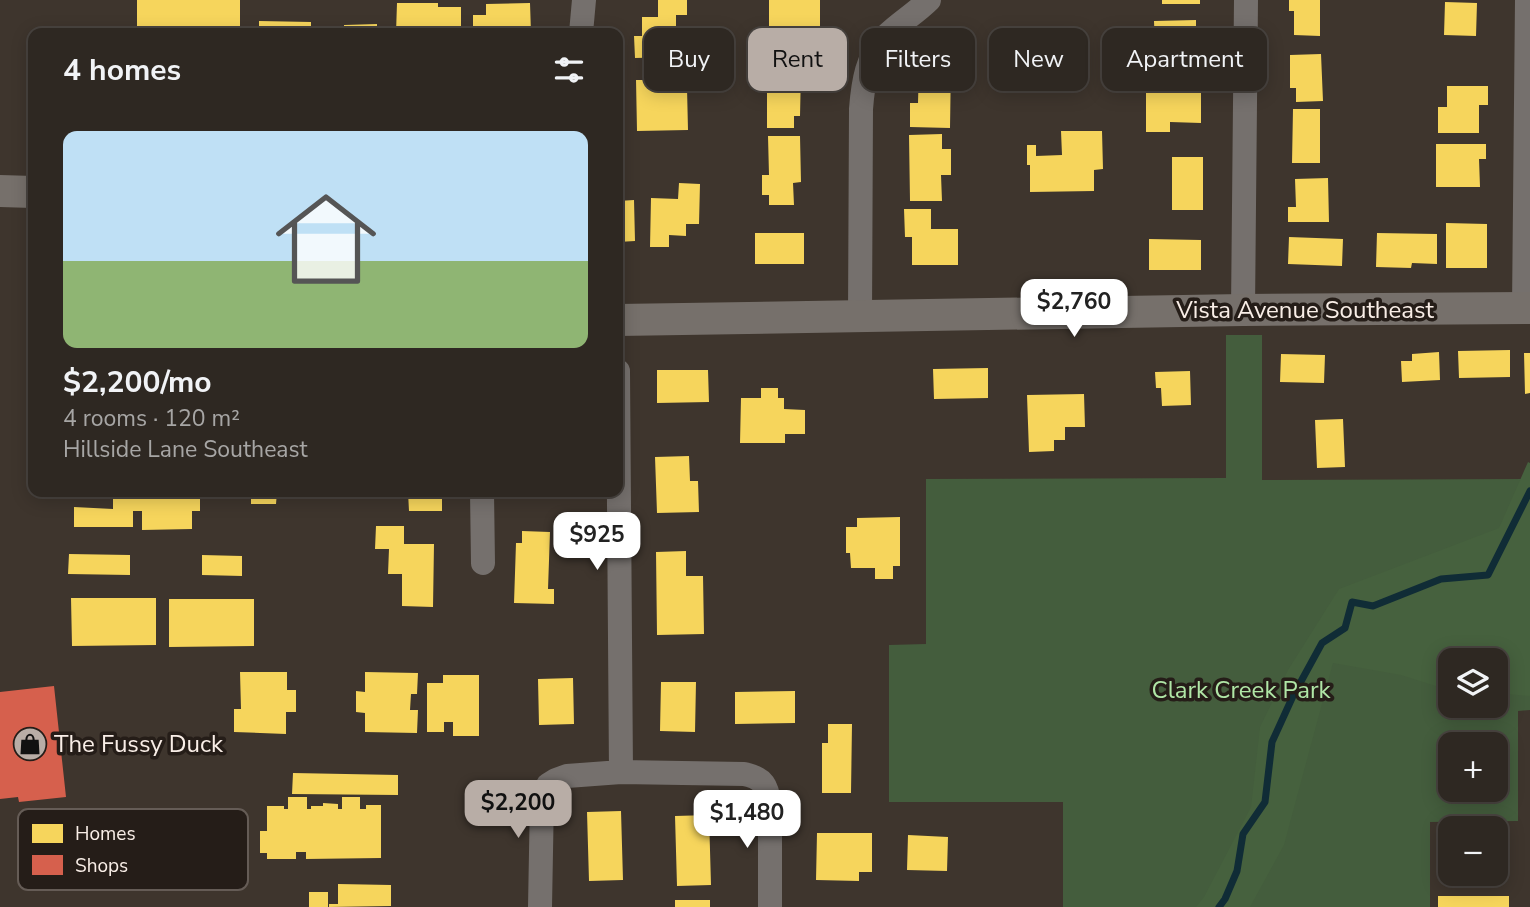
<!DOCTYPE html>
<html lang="en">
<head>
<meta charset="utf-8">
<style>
  :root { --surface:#2e2822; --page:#3a342f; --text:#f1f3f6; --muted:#a7a6a5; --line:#494440; --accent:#b8ada6 }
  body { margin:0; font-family:"Nunito Sans",sans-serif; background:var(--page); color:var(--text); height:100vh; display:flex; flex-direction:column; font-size:26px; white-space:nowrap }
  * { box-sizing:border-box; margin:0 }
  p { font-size:23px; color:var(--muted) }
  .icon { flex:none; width:38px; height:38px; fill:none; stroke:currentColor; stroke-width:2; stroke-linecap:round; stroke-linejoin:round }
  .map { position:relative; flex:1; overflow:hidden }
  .side { position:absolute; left:28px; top:28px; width:595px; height:469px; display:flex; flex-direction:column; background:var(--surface); border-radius:14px; box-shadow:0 4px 18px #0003,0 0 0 2px var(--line) }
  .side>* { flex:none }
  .top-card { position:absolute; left:644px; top:28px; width:665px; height:63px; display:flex; gap:14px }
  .controls { position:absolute; left:1438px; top:648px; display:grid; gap:14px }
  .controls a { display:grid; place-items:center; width:70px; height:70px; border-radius:14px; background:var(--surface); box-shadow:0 4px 18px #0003,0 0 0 2px var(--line); font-size:35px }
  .price { position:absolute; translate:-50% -60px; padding:0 16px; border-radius:14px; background:#fff; color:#222; font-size:23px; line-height:46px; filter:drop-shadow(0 2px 4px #0008) }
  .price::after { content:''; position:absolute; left:50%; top:42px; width:21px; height:16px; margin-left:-10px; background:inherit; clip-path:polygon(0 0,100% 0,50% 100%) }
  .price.on { background:var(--accent); color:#111 }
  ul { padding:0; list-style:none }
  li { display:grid; align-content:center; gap:14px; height:371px; padding:0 35px }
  li span { display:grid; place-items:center; height:217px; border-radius:14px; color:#555 }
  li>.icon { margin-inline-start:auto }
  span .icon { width:126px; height:126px; fill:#fffc; stroke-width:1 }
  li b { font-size:30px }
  h2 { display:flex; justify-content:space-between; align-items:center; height:84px; padding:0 35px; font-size:30px }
  .chip { padding:0 24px; border-radius:14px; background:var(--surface); box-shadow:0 4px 18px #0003,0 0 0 2px var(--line); font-size:24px; line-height:63px }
  .chip.on { background:var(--accent); color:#111 }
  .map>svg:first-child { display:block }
</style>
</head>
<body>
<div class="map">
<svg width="1530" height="907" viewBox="0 0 1530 907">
  <rect width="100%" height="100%" fill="#3e352d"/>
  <path fill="#445d3d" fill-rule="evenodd" d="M1226 335H1262V480L1528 479 1530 489V710L1518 711V821L1430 822V907H1063V802H889V645L926 644V479L1226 478ZM1451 660H1496V705H1451ZM1451 744H1496V789H1451Z"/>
  <path fill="#46613e" d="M1528 462 1530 463V696L1496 693V660H1451V689L1442 688 1401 675 1333 663 1284 845 1250 907H1196L1204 897 1251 807 1260 727 1288 670 1339 589 1499 528Z"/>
  <path fill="#f6d55c" d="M137 0H240V33H137Z
    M658 0H687V15H676V57L635 58 634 36H642V17H658Z
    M769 0H820V54H785L784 29H769Z
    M1162 0H1200V4H1162Z
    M1289 0H1320V36L1294 35V11H1289Z
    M1445 2 1477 3 1476 36 1444 35Z
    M397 3H438V7H461V33H396Z
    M530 3 531 33H473V15H486V4Z
    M1196 20V72L1167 73V47H1155L1154 21Z
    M259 21 311 22V33H259Z
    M377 24V33H344V25Z
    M1321 54 1323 101 1296 102V88H1290V55Z
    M919 62 951 63 950 128 910 127V103H918Z
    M767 70 801 71 800 116H794V128H767Z
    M636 80H658V88H687L688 130 637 131Z
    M1447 86H1488V105H1479V133H1438V107H1447Z
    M1146 89 1201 90V123L1170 122V132H1146Z
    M1293 109H1320V163H1292Z
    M1061 131H1102L1103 169 1094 170V191L1030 192V165H1027V145H1036V156L1062 155Z
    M942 134V149H951V175H941L942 201H910L909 135Z
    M768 136H800L801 182 793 183 794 205H769V195H762V175H769Z
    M1436 144H1486V159H1479L1480 187H1436Z
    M1172 157H1203V210H1172Z
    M1328 178 1329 222H1288V207H1296L1295 179Z
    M679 183 700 184 699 224H686V236L669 235V247H650L651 198 678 199Z
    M634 200 635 241 618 242V201Z
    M904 209H931V229H958V265H912V237H905Z
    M1446 223 1487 224V268H1446Z
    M755 233H804V264H755Z
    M1377 233 1437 234V264L1412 263 1411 268 1376 267Z
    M1289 237 1343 239 1342 266 1288 264Z
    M1149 239 1201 240V270H1149Z
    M1510 350V377L1459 378 1458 351Z
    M1439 352 1440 380 1402 382 1401 361H1412V354Z
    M1524 353H1530V393L1525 394Z
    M1281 354 1325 355 1324 383 1280 382Z
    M988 368V398L934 399 933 369Z
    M657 370H708L709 402 657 403Z
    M1190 371 1191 405 1162 406 1161 388H1156L1155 372Z
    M761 388H778V398H784V409L805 410V434H785V443H740L741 398H761Z
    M1084 394 1085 427H1065V440H1054V451L1029 452 1027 395Z
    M1343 419 1345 467 1317 468 1315 420Z
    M689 456 690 481H698L699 512 657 513 655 457Z
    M113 492H200V511H192V529L142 530V511H133V527H74V507L113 509Z
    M251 492H277L276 504H251Z
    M408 492H442V511H409Z
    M520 492H558V498H520Z
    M900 517V566H893V579H875V568H851L850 553H846V527H857V518Z
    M376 526H404V544H434L433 607 402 606V574H388L389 549H375Z
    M522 531 550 532 548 589H554V604L514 603 516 543H522Z
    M686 551V576H703L704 634 657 635 656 552Z
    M69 554 130 555V575L68 574Z
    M202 555 242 556V576L202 575Z
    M71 598H156V645L72 646Z
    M169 599H254V646L169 647Z
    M240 672H287V690H296V712H286V734L234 732V709H241Z
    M365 672 418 673 417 694H411L410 710H418L417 733 365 732V713L356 712V691L365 692Z
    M443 675H479V736H453V722H444V732H427V683H443Z
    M573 678 574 724 539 725 538 679Z
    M661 682H696L695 732 660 731Z
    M795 691V723L735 724V692Z
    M828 724H852L851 793H822V743H828Z
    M293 773 398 775V795L292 794Z
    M288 797H307V809H311V806H323V803L338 804V809H342V797H360V809H366V805H381V858L306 859V852H296V859H267V853H260V831H267V806H284V809H288Z
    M621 811 623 880 589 881 587 812Z
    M709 815 711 885 677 886 675 816Z
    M817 833H872V872H859V881L816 880Z
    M908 835 948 837 947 871 907 870Z
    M338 884 391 885V906L329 907V904H338Z
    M309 892H328V907H309Z
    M1438 896H1509V907H1438Z
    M675 900H710V907H675Z"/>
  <path fill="#d6604d" d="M54 686 66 797 19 802 18 797 0 799V692Z"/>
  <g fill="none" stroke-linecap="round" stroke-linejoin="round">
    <path stroke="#102c36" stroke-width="7" d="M1219 907 1225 899 1237 871 1243 834 1265 802 1272 742 1293 696 1322 643 1345 628 1352 602 1373 606 1441 579 1488 575 1530 491"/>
    <path stroke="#75706d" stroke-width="24" d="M581 33 584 0
      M1524 308 1527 0
      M1243 310 1246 0
      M860 317 861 109C863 83 867 55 886 36 899 23 916 13 929 0
      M618 371 621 772
      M482 492 483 563
      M540 907 542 797 548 785 556 780 567 776 621 772 744 774C764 778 767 786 770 805V907"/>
    <path stroke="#76706b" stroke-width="32" d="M0 191 33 192
      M618 320 1243 310 1530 308"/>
  </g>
  <defs>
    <symbol id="shop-disc" viewBox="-11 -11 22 22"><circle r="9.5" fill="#b8ada6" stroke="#251d18"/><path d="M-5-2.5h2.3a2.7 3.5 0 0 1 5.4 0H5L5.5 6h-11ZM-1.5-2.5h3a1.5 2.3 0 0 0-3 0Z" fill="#111"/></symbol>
  </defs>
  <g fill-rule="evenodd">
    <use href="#shop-disc" x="11" y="725" width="38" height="38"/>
  </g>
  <g text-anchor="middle" stroke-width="7" stroke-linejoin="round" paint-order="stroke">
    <g font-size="24" fill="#f9eee7" stroke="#251d18">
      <text x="1305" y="318">Vista Avenue Southeast</text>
    </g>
    <g font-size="24" fill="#b0e6a6" stroke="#251d18">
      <text x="1241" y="698">Clark Creek Park</text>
    </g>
    <g font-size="24" fill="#f9eee7" stroke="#251d18" text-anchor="start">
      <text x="54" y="752">The Fussy Duck</text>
    </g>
  </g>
  <rect x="18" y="809" width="230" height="81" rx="10" fill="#251d18" stroke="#655c56" stroke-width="2"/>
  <rect x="32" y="824" width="31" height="19" fill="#f6d55c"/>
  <rect x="32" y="855" width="31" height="20" fill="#d6604d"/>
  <g font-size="19" fill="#f9eee7">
    <text x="75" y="840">Homes</text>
    <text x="75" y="872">Shops</text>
  </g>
</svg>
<div class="controls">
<a><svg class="icon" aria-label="layers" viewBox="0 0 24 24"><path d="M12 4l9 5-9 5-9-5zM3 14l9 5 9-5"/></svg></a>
<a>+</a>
<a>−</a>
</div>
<b class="price" style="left:1074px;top:339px">$2,760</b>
<b class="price" style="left:597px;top:572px">$925</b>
<b class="price on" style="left:518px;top:840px">$2,200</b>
<b class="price" style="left:747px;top:850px">$1,480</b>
<div class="top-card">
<a class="chip">Buy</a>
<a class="chip on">Rent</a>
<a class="chip">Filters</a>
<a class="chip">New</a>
<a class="chip">Apartment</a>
</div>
<section class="side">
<h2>4 homes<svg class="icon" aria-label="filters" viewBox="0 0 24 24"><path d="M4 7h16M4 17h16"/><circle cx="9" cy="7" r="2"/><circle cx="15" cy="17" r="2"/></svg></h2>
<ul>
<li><span style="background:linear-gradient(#bfe0f5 60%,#8fb573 0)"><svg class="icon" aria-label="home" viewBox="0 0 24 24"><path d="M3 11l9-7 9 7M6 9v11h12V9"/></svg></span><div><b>$2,200/mo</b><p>4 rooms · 120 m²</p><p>Hillside Lane Southeast</p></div></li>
</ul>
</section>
</div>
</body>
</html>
